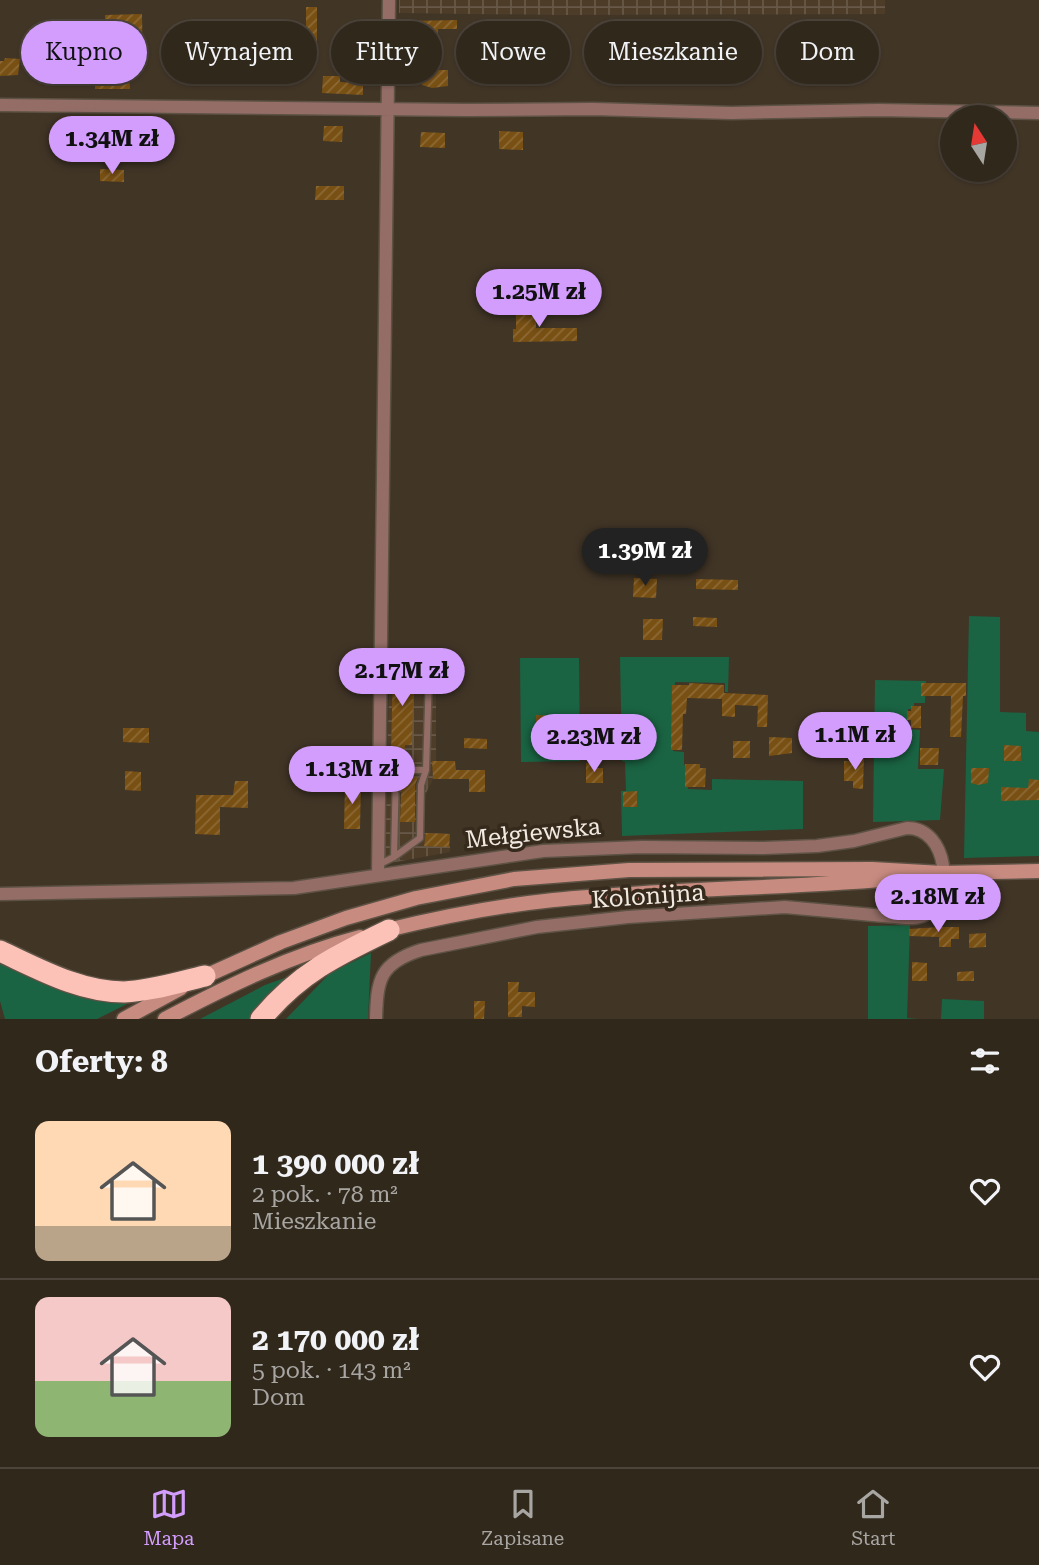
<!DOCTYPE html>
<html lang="pl">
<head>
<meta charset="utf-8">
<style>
  :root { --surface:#31281c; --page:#393025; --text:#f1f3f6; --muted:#a8a6a3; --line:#4c443b; --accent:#d29dfd }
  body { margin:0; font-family:"Roboto Serif",serif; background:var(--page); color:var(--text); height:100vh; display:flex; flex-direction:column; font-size:26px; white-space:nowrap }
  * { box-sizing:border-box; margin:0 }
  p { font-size:23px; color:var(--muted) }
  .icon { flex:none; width:38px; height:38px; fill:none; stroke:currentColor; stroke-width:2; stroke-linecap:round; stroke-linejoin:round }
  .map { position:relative; height:1019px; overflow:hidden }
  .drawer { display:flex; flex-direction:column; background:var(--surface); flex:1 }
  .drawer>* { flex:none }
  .hud { position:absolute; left:21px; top:21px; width:998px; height:63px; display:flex; gap:14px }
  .needle { width:46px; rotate:348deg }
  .buttons { position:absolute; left:940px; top:105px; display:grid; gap:14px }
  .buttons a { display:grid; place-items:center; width:77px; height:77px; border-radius:50%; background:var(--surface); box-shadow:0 2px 5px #0004,0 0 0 2px var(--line); font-size:35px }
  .price { position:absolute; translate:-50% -60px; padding:0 16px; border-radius:24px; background:var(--accent); color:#111; font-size:23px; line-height:46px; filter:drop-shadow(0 2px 4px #0008) }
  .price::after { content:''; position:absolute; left:50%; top:42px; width:21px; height:16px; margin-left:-10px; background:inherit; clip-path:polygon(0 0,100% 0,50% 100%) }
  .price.active { background:#222; color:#fff }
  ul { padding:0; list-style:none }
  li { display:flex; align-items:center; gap:21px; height:175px; padding:0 35px }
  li+li { border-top:2px solid var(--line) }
  li span { display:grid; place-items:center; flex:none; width:196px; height:140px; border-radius:14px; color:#555 }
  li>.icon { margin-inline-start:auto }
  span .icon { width:84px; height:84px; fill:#fffc; stroke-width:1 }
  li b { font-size:30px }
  h2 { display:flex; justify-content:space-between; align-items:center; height:84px; padding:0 35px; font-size:30px }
  .chip { padding:0 24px; border-radius:32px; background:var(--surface); box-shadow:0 2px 5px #0004,0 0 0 2px var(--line); font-size:24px; line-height:63px }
  .chip.active { background:var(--accent); color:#111 }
  .menu { display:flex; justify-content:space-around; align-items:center; height:98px; border-top:2px solid var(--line); background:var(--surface); font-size:19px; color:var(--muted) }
  .menu a { display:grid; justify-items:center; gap:4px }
  .menu .active { color:var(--accent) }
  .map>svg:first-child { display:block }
</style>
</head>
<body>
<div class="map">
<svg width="1039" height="1019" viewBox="0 0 1039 1019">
  <defs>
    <pattern id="industrial-grid" width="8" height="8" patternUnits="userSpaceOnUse" patternTransform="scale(1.75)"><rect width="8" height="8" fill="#4d3c28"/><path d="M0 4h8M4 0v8" fill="none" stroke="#675847"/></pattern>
    <pattern id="building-hatch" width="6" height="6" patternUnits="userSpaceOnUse" patternTransform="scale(1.75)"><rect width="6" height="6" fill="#795013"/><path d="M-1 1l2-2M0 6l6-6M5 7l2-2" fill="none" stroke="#8c6935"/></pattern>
  </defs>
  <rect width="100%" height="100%" fill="#413526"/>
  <path fill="url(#industrial-grid)" d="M399 0H885V14L560 15 399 13Z
    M390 659H436V761H432L433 779 424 797V833L450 834V852L385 864 387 779 392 775V766L387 762Z"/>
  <path fill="#1a6443" d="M969 616 1000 617V712L1026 713V731L1039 732V856L964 858Z
    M620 657H729L728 692H725V683L675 682 673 751 684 752V765H689L688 789 712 790V779L803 781V829L622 836 621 791H626L625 762 622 761Z
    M520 658H579L580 761 521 762Z
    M875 680 926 681 925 703H914V709H908V729L920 730 918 769H944L940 820 873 822Z
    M910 925 907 1018 918 1019H868V926Z
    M371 953 368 1019H286L330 973Z
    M0 959 131 1002 97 1019H5L0 1001Z
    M290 976 251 1019H200L265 985Z
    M942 999 984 1001V1019H941Z"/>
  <path fill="url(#building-hatch)" d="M306 7H317V43L306 42Z
    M142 14 143 71H134L133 30 105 31V15Z
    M457 20V29H438V36H408V21Z
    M367 33 368 44 341 45 340 34Z
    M161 42 205 43V54H189L188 69 176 70 171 68 172 54 161 57Z
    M95 48H103V72L129 71 130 89H95Z
    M523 48H534L535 79H523V72L504 71V53H523Z
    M371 52H380L379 79H371Z
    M227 54 244 55V71H227Z
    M5 58 20 59 18 75 0 76V61H4Z
    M263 64H282V80H263Z
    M416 70H448V86L432 88 422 85V81H416Z
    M323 76H340V82L363 83V95L322 93Z
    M87 123H96V128H101V144H87Z
    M324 126H343L342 142 323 141Z
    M499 131 523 132V150L499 149Z
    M421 132 445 133V148L420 147Z
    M126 134 135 135V158H125Z
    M100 169 124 170V182L100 181Z
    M316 186H344V200H315Z
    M523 281 562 283 561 294 522 292Z
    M516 308H536V328H577V341L513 342V329H516Z
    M634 578 657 579 656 598 633 597Z
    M696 579 738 580V590L696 589Z
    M693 617 717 618V627L693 626Z
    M643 619H663L662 640H643Z
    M393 663H414L412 745H405L404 757 391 756Z
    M689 683 724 685V693L768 695 767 727H757L758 706 735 705V717L722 716V699L687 698 686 714H683L682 750H671L672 685H689Z
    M921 683H966V696H963L961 737H950L951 696H921Z
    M911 706H921V728H911V720H907V711H911Z
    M536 715 563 716V724H587V737L539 734V727H536Z
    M123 728H149V743L123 742Z
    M769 737 792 738V753L769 756Z
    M464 738 487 739V749L464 748Z
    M733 741H750V758H733Z
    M1004 745 1021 746V761H1004Z
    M920 748H939L938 765H920Z
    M853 756H864L863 789 853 788V781H844V761H853Z
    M432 761H455L456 770H485V792H469V779H433Z
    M586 763H594V768H603V783H586Z
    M685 764H700V768H706L705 787H685Z
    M971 768H989L988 783 978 785 971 783Z
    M125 771 141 772V791L125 790Z
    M402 777H418L415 785V822H400Z
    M1029 779 1039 780V800L1001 801V787L1028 788Z
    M235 781H248V808L220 807V835L195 834 196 795H233Z
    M345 783H361L360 829H344Z
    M637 791V807H623V792Z
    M426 833 450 834 449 847 424 846Z
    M939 927H959V939H951V947H939V937L909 936V929Z
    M986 933V947L969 948V934Z
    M912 962 927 963V981H912Z
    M974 971V981H957V972Z
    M508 982H519L518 992H535V1007L522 1006V1017H508Z
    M474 1001H485L484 1019H474Z"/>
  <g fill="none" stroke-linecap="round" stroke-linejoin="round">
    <defs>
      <path id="service" d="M394 857 396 770H426L429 675
        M378 865 394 857 420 838 421 785 426 770"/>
      <path id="minor" d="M0 105 467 110 593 109 731 113 878 110 1039 113
        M378 875 389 0
        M0 894 294 888 543 851 641 847 763 848 817 846 854 841 907 828C949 828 954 898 927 914 921 918 913 918 906 918L785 907 628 917 537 927 421 950C380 963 377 979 376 1019"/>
      <path id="secondary" d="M383 931C436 918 490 907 545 901 664 888 785 889 905 878
        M199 979 281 942 346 918 416 898 514 879 629 870 872 869 942 873 1039 871
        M124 1019 181 988
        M165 1019C228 986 291 955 360 937"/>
      <path id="motorway" d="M0 951C39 969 80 992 124 992 151 991 179 982 205 976
        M261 1019C299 973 337 955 389 930"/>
    </defs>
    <use href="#service" stroke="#5d5244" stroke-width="9"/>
    <use href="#minor" stroke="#5d5244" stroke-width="15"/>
    <use href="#secondary" stroke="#5d5244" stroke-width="17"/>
    <use href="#motorway" stroke="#5d5244" stroke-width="24"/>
    <use href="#service" stroke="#946d67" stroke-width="6"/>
    <use href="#minor" stroke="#946d67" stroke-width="12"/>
    <use href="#secondary" stroke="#c88b80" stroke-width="14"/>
    <use href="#motorway" stroke="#fcc2b8" stroke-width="21"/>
  </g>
  <g text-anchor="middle" stroke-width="7" stroke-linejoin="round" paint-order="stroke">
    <g font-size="24" fill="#f2eae1" stroke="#362a1c">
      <text transform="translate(533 833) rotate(-6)" y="8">Mełgiewska</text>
      <text transform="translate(648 896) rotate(-4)" y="8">Kolonijna</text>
    </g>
  </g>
</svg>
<div class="buttons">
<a><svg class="needle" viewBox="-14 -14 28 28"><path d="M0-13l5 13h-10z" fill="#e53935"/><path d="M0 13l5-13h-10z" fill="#a8a6a3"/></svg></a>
</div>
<b class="price" style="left:112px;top:176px">1.34M zł</b>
<b class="price" style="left:539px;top:329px">1.25M zł</b>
<b class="price active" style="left:645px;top:588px">1.39M zł</b>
<b class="price" style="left:402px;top:708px">2.17M zł</b>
<b class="price" style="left:855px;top:772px">1.1M zł</b>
<b class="price" style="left:594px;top:774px">2.23M zł</b>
<b class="price" style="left:352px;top:806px">1.13M zł</b>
<b class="price" style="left:938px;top:934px">2.18M zł</b>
<div class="hud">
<a class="chip active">Kupno</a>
<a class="chip">Wynajem</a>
<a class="chip">Filtry</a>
<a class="chip">Nowe</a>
<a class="chip">Mieszkanie</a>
<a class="chip">Dom</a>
</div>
</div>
<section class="drawer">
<h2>Oferty: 8<svg class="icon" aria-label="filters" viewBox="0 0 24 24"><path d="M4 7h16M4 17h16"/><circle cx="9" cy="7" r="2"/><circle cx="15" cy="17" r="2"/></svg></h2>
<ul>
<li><span style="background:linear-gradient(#ffd9b3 75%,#b9a48a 0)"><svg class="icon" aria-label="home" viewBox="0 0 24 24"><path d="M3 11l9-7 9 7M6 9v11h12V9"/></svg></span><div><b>1 390 000 zł</b><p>2 pok. · 78 m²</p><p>Mieszkanie</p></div><svg class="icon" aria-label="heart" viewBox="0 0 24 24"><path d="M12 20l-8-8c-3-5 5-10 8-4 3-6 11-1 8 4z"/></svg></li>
<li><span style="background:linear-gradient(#f6c9c9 60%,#8fb573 0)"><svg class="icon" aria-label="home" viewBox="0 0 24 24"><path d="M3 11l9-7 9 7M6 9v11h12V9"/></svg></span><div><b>2 170 000 zł</b><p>5 pok. · 143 m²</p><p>Dom</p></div><svg class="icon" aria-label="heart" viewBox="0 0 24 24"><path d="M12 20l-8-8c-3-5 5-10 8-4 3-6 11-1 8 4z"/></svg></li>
</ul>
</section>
<nav class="menu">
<a class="active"><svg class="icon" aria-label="map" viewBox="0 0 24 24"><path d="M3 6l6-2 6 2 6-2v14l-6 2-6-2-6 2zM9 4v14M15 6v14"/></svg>Mapa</a>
<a><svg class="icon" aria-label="saved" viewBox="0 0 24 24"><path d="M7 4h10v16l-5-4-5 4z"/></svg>Zapisane</a>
<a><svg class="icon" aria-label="home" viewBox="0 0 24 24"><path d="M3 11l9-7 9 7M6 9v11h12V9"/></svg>Start</a>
</nav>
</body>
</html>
